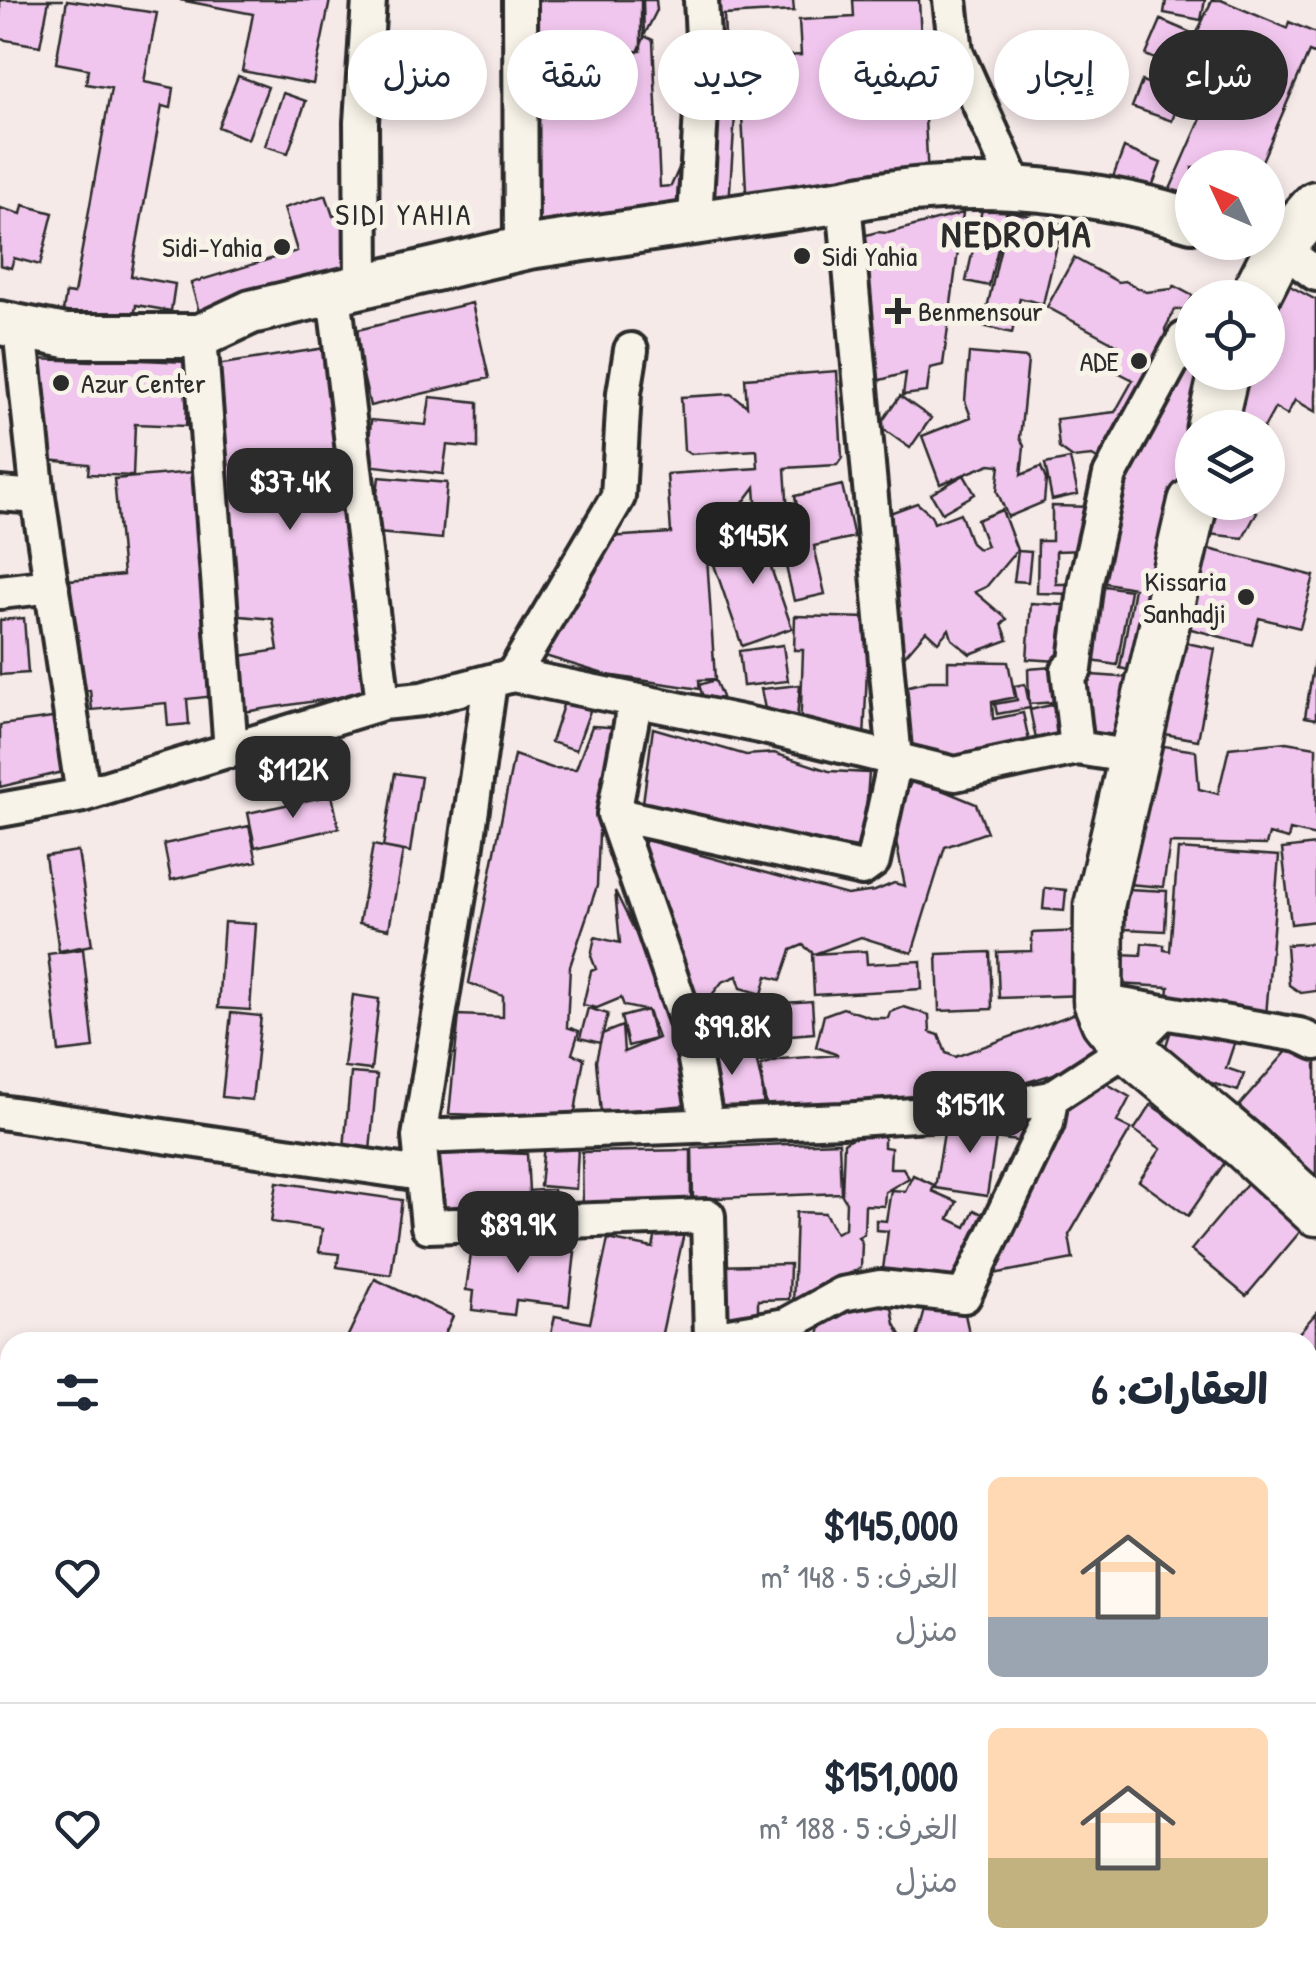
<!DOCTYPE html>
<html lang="ar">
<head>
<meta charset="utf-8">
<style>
  :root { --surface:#fff; --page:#f6f6f7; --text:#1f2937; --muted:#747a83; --line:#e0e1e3; --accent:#2b2b2b }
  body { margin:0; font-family:"Patrick Hand","Playpen Sans Arabic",sans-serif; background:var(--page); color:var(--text); direction:rtl; height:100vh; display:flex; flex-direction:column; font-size:38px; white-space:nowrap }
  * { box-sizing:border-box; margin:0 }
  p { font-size:32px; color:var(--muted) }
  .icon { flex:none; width:55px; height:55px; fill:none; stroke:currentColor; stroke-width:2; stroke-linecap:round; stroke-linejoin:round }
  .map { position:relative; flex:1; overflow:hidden; direction:ltr }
  .details { position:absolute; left:0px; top:1332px; width:1318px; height:642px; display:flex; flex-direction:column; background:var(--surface); border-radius:30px 30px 0 0; box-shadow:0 5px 15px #0003; direction:rtl }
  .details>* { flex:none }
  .top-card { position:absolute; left:30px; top:30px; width:1258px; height:90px; direction:rtl; display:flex; gap:20px }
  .needle { width:65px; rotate:314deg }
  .fabs { position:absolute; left:1175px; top:150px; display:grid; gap:20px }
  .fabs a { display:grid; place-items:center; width:110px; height:110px; border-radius:50%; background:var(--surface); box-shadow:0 5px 15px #0003; font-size:50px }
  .price { position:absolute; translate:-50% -85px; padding:0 22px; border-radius:20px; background:var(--accent); color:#fff; font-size:32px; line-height:65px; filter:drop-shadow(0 2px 5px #0008) }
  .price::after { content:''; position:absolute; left:50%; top:60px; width:30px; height:22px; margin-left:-15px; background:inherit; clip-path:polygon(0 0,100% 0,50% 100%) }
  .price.on { background:#222; color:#fff }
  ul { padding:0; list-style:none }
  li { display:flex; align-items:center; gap:30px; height:250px; padding:0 50px }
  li+li { border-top:2px solid var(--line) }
  li span { display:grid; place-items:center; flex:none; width:280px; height:200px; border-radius:15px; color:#555 }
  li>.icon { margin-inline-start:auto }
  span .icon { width:120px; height:120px; fill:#fffc; stroke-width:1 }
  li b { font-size:42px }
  h2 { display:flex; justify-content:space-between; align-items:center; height:120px; padding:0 50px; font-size:42px }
  .pill { padding:0 35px; border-radius:45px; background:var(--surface); box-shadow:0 5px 15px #0003; font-size:35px; line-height:90px }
  .pill.on { background:var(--accent); color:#fff }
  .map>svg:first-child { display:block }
</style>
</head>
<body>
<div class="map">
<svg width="1316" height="1974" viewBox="0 0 1316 1974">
  <rect width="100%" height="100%" fill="#f6eae9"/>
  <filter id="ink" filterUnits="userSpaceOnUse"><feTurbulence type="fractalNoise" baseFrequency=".01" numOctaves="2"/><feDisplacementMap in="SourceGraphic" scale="20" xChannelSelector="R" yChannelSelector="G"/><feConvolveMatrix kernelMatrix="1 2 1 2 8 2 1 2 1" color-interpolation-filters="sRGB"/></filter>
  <g filter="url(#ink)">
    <path fill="#f1c6ee" stroke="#2b2b2b" stroke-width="2.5" d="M0 0H63H49L40 46 0 39Z
      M67 0 157 13 144 82 174 88 171 108 162 106 131 276 175 284 171 311 136 305 132 330 62 318 66 293 74 294 111 88 86 84 88 69 56 63Z
      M180 0H330L313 84 242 71 253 14Z
      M511 0H641V51L512 53Z
      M643 0H656L657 10 644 36 653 40 660 187 671 186 680 166 682 201 674 217 534 238 530 53 569 54 571 80 583 54 638 52 644 38Z
      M694 0H793L794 11 724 15 725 37 697 39Z
      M853 0H919L929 198 747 209 739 59 801 55 799 20 854 17Z
      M1166 0H1205L1201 20 1164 13Z
      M1212 0H1221L1287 28 1289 22 1316 33V55L1309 52 1259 168H1192V215L1164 203 1222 71 1190 57 1184 72 1146 55 1161 20 1196 35Z
      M687 52 739 55 728 220 676 216Z
      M238 76 268 87 248 139 218 127Z
      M1142 81 1181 95 1172 121 1132 107Z
      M283 93 306 101 288 153 265 146Z
      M1124 148 1161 163 1147 200 1110 185Z
      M326 195 333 216 344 213 361 272 201 319 191 283 297 251 284 208Z
      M23 205 53 213 40 265 14 258 11 268 0 265V208L21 214Z
      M983 205 1007 210 989 286 966 281Z
      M1009 211 1062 224 1043 304 1020 298 1012 333 983 326Z
      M1072 211 1086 216 1079 238 1064 233Z
      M963 213 943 365 930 368 927 392 903 395 906 373 877 381 868 380 849 240 877 232 888 233Z
      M1074 258 1118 282 1125 281 1146 292 1172 289 1174 286 1193 296 1186 309 1175 310 1165 329 1168 354 1107 464 1092 456 1073 458 1059 448 1056 419 1115 412 1133 380 1110 368 1121 347 1047 307Z
      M1277 279 1316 300V412L1295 400 1287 415 1275 408 1264 428H1221L1233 372H1268V298Z
      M472 303 489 378 370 406 353 331Z
      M325 348 375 692 237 713 228 658 278 650 273 619 231 615 216 365Z
      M969 353 1027 358 1028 361 1020 438 1024 446 1021 475 1041 467 1046 480 1044 502 1008 517 997 491 1000 465 990 464 940 484 922 436 971 417 965 401Z
      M92 358 189 362 186 426 135 424 133 476 88 474 89 464 37 459 32 359 92 361Z
      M1177 363 1192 366V372H1209L1192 428V442L1136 672 1120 668 1134 588 1089 580 1111 482Z
      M837 371 842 458 837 465 785 468 789 529 758 531 755 487 743 503 745 532 735 524 705 526 715 679 699 680 700 689 607 675 532 652 608 537 671 533 667 474 758 468 757 450 690 454 684 450 681 397 731 394 747 406 745 378Z
      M900 396 931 418 910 448 879 426Z
      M430 397 478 402V448L447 445 443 474 367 465 371 420 426 425Z
      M1070 459 1078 494 1052 500 1045 464Z
      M193 472 215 696 187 699 189 724 168 726 166 703 92 710 90 690 80 691 71 606 60 607 58 581 123 575 114 479Z
      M964 475 975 494 942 513 931 494Z
      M379 477 447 483 442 539 378 533 380 512 375 511Z
      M842 485 854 537 814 546 825 594 794 601 779 536 802 531 795 496Z
      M1205 502H1239L1257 512 1243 538 1199 533Z
      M917 503 931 515 934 523 960 513 971 543 978 549 987 546 977 520 1002 510 1017 550 986 587 975 592 1007 619 1002 624 1008 640 970 654 952 639 949 629 938 642 926 631 902 659 893 663 860 524Z
      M1052 506 1096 507 1086 550 1056 551V584H1075V594L1037 593 1038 541H1052Z
      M772 531 783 564 771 568 792 628 742 646 710 553Z
      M1197 546 1314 576 1300 628 1259 618 1252 645 1176 625Z
      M1018 551 1031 552 1028 582 1014 581Z
      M1092 584 1130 590 1117 665 1079 659Z
      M1031 603 1078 606 1074 662 1027 659Z
      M795 616 869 618 864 742 800 736 803 650H794Z
      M24 618 28 673 0 675V620Z
      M1177 641 1215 649 1198 740 1159 733Z
      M783 645 788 681 743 686 739 651Z
      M1316 649V719L1305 717Z
      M948 661 1008 662 1015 697 992 702 993 719 1023 713 1031 750 952 759 909 754 905 687 929 681H948Z
      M1053 667 1055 702 1029 704 1028 669Z
      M1077 674 1134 678 1127 745 1087 741Z
      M715 680 722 697 705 703 699 685Z
      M1025 684 1030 708 997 714 995 704 1017 700 1014 686Z
      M800 685 796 730 766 714 761 689Z
      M565 699 591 708 576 750 551 742Z
      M1063 702 1072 740 1038 749 1030 710Z
      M60 717 67 771 0 787V725Z
      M592 726 625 728 600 808 597 886 570 966 567 1027 579 1031 572 1054 584 1058 574 1118 449 1114 459 1015 503 1017V996L469 983 514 755 552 768 576 769Z
      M653 728 746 755 774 753 829 771 869 773 863 849 642 810Z
      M1286 742 1316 747V836L1290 830 1288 839 1269 834 1266 845 1170 843 1163 887 1128 884 1157 745 1196 751 1199 789 1218 794 1229 748Z
      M395 773 421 777 410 852 383 847Z
      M913 778 976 804 987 832 945 847 912 953 861 937 814 954 803 945 791 950 781 980 767 976 762 994 741 988 737 976 722 982 704 1005H692L641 852 646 840 847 895 875 891 894 883 905 886 896 842 904 798Z
      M332 795 339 828 255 847 248 813Z
      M249 826 257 861 171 880 164 844Z
      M373 845 403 851 389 929 359 923Z
      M1316 845V921L1291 924 1282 849Z
      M1178 849 1279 856 1266 1016 1167 1009 1169 987 1117 984 1119 954 1141 955 1142 943 1164 945V950L1170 951Z
      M78 851 92 945 59 951 45 856Z
      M1045 888 1066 890 1064 911 1043 909Z
      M1127 889 1167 891 1165 931 1125 929Z
      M615 891 693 1049 687 1105 601 1113 596 1061 602 1034 622 1026 624 1052 658 1038 648 1011 624 1006 621 998 597 1008 583 1005 591 971 596 969 591 956 595 937 620 943Z
      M224 922 256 924 250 1010 218 1008Z
      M1083 931 1086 995 999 998 997 952 1032 951V933Z
      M1316 943V991L1301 993 1289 985 1286 945Z
      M83 949 94 1048 59 1052 48 954Z
      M866 951 867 964 921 961 922 989 814 995 812 954Z
      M990 952 992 1009 939 1011 937 954Z
      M353 995 379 999 371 1070 344 1067Z
      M812 1001 814 1033 717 1041 714 1008Z
      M904 1007 929 1015 930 1032 939 1035 946 1053 955 1057 1087 1009 1104 1059 1014 1086 956 1091 936 1100 764 1116 761 1065 781 1059 838 1055 816 1047 824 1015 843 1008 873 1018H888L890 1012Z
      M588 1008 608 1014 600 1043 580 1038Z
      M647 1010 655 1039 628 1046 621 1017Z
      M231 1013 261 1016 252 1100 222 1097Z
      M1175 1018 1236 1038 1226 1068 1244 1074 1238 1091 1212 1083 1208 1094 1161 1061Z
      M1296 1041 1316 1058V1201L1256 1146 1269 1132 1239 1106Z
      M727 1044 729 1055 773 1047 775 1058 757 1062 766 1103 709 1114 697 1050Z
      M351 1073 377 1075 370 1151 344 1148Z
      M1095 1077 1130 1097 1117 1122 1131 1129 1069 1235 1073 1259 983 1276 1069 1100Z
      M1151 1105 1228 1158 1188 1216 1139 1181 1161 1149 1134 1130Z
      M946 1120 1026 1132 1024 1142 996 1138 987 1196 935 1188Z
      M860 1133H884V1147L891 1148 890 1168H903L909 1178 885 1192 884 1206 865 1205 864 1234 858 1237 862 1243 861 1267 793 1307 796 1212 825 1213 836 1233 845 1228 846 1202 842 1195 844 1143Z
      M839 1142 841 1193 693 1199 692 1148Z
      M544 1144 578 1147 576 1189 540 1186Z
      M438 1150 527 1154 529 1191 553 1189 555 1217 436 1215Z
      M691 1150V1209L583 1211 582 1152Z
      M1255 1174 1310 1220 1246 1296 1191 1250Z
      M913 1175 934 1185 932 1191 957 1202 949 1219 966 1227 974 1210 993 1219 964 1286 882 1277 888 1231 876 1230V1220L886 1221 891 1190 905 1191Z
      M277 1182 402 1200 391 1275 337 1267 339 1254 319 1252 322 1229 271 1222Z
      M657 1228 684 1233 660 1342 638 1338 637 1342H549L555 1316 590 1323 608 1239 653 1248Z
      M473 1240 575 1252 569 1306 516 1300 514 1315 472 1310 474 1291 466 1290Z
      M790 1264 789 1299 758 1300V1326L720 1328 716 1266Z
      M375 1279 453 1316 441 1342H345Z
      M859 1294 891 1302 895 1324 901 1335 899 1342H817L825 1313Z
      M963 1305 971 1342H916L925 1310 939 1308 952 1311Z
      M1316 1313V1384L1313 1387 1308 1382V1342H1291Z
      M1316 1387V1425L1308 1417V1396Z
      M7 1519 10 1524V1576L0 1583V1524Z
      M1308 1722H1316V1930H1308V1852L1313 1848 1308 1839Z
      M10 1829V1876L0 1882V1834Z
      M1308 1954 1316 1955V1974H1286L1287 1965H1308Z
      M10 1956V1965H155L141 1974H0V1962Z
      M224 1965H277L263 1974H227L222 1967Z
      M318 1965H387L374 1974H305Z
      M532 1965H643L646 1974H509Z
      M673 1965H750L706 1974H676Z
      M972 1965H1038L1043 1974H954Z
      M1054 1965H1123L1131 1974 1136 1969 1138 1972 1136 1974H1062Z
      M1160 1965H1236V1974H1161Z"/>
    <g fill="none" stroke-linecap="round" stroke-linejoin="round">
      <defs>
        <path id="minor" d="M520 0 521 249
          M950 0 956 52 1017 189
          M695 220 704 56 701 0
          M1280 247 1316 274
          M362 286 361 122 369 0
          M334 293 383 703
          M20 328 38 497 83 795
          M200 336 231 751
          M0 494 38 497
          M0 592 52 586
          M513 675 618 497 624 393 631 350
          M490 682 464 865 419 1137 842 1120 984 1110 1051 1098 1128 1048 1163 1013
          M635 703 614 814 690 1032 707 1126
          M1077 748 1068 670 1075 669 1086 581 1110 475 1184 339 1192 340
          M0 810 83 795 383 703 422 699 513 675 760 726 955 774 1077 748 1134 757
          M614 814 862 869 873 861 895 760 844 201
          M1098 1001 1299 1035 1316 1043
          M0 1112 421 1174
          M419 1137 428 1226 708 1216 711 1338 786 1325 842 1294 880 1287 964 1296 1047 1123 1051 1098
          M0 1499 10 1494
          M0 1637 10 1631
          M1308 1925H1316
          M0 1944 10 1938
          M475 1965H479
          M187 1974 202 1965
          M417 1974 432 1965"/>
        <path id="tertiary" d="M0 323 66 336H200L251 312 529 247 844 201C958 176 1081 186 1192 220"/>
        <path id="secondary" d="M1254 298 1280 247 1316 206
          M1211 428 1224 372
          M1193 502 1099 906 1098 1001 1106 1021 1128 1048 1244 1145 1316 1211
          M1308 1695 1316 1693
          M862 1974 903 1965"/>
      </defs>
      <use href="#minor" stroke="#2b2b2b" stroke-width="40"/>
      <use href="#tertiary" stroke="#2b2b2b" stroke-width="50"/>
      <use href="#secondary" stroke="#2b2b2b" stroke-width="55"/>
      <use href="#minor" stroke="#f7f3e8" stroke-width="32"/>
      <use href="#tertiary" stroke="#f7f3e8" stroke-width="42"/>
      <use href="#secondary" stroke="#f7f3e8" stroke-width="48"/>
    </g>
  </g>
  <g fill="#2b2b2b" stroke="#f7f3e8" stroke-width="4">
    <circle cx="282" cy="247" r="10"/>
    <circle cx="802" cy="256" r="10"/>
    <path d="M893 296h10v10h10v10h-10v10h-10v-10h-10v-10h10z"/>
    <circle cx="1139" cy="361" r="10"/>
    <circle cx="61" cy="383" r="10"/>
    <circle cx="1246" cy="597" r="10"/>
  </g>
  <g text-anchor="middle" stroke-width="10" stroke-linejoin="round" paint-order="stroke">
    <g font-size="28" fill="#2b2b2b" stroke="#f7f3e8" text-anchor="end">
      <text x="262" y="257">Sidi-Yahia</text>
      <text x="822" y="266" text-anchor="start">Sidi Yahia</text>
      <text x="918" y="321" text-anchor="start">Benmensour</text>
      <text x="1119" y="371">ADE</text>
      <text x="81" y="393" text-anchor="start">Azur Center</text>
      <text x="1226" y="591">Kissaria<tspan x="1226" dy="32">Sanhadji</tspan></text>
    </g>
    <g font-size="30" letter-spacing="2.5" fill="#2b2b2b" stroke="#f7f3e8">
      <text x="404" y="225">SIDI YAHIA</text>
    </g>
    <g font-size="38" font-weight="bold" letter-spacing="2.5" fill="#2b2b2b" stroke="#f7f3e8">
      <text x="1017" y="247">NEDROMA</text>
    </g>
  </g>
</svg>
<div class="fabs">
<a><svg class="needle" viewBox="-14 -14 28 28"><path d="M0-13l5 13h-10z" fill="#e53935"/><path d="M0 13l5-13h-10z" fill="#747a83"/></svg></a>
<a><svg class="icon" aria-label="locate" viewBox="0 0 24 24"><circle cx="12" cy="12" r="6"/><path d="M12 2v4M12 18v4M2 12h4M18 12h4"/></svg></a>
<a><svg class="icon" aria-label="layers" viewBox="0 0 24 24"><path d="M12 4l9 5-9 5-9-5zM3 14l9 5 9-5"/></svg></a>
</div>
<b class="price" style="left:290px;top:533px">$37.4K</b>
<b class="price on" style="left:753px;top:587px">$145K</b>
<b class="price" style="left:293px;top:821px">$112K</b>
<b class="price" style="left:732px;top:1078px">$99.8K</b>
<b class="price" style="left:970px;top:1156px">$151K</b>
<b class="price" style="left:518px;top:1276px">$89.9K</b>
<div class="top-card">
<a class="pill on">شراء</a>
<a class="pill">إيجار</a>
<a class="pill">تصفية</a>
<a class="pill">جديد</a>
<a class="pill">شقة</a>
<a class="pill">منزل</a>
</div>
<section class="details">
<h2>العقارات: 6<svg class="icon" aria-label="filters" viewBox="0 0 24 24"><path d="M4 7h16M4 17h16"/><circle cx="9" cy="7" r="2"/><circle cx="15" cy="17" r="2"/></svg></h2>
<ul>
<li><span style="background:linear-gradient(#ffd9b3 70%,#9aa5b1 0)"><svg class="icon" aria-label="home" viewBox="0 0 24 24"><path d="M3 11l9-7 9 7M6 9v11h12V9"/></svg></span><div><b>$145,000</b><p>الغرف: 5 · 148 m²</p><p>منزل</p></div><svg class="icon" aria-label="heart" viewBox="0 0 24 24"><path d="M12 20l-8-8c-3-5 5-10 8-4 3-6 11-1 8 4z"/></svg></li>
<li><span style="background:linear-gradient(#ffd9b3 65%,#c2b280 0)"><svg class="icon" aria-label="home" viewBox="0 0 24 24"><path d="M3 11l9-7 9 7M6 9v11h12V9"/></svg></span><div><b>$151,000</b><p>الغرف: 5 · 188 m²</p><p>منزل</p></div><svg class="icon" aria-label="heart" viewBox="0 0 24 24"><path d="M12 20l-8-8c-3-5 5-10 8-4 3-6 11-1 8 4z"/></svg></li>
</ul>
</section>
</div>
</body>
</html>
